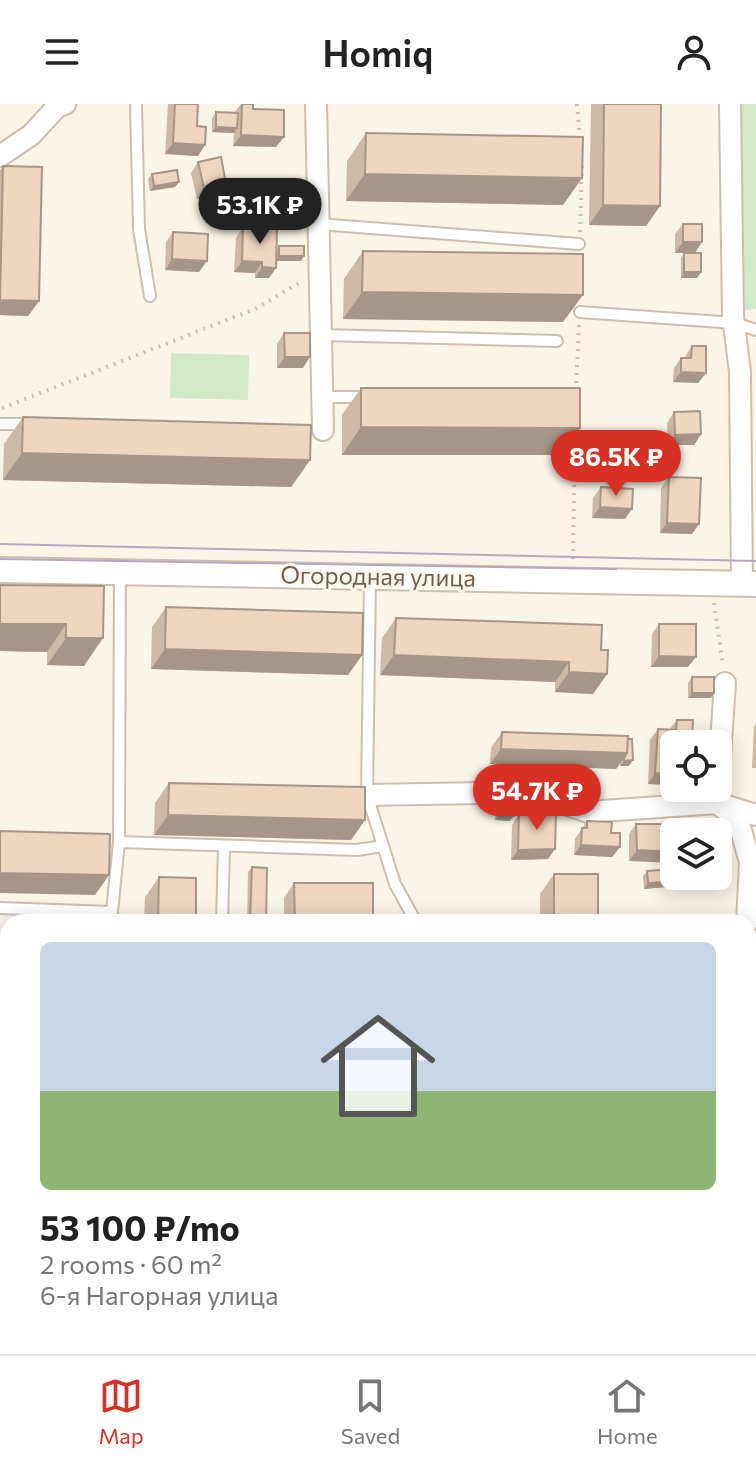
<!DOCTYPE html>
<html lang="en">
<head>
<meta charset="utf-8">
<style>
  :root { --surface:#fff; --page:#f6f6f6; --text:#222; --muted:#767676; --line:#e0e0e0; --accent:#d93025 }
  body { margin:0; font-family:Commissioner,sans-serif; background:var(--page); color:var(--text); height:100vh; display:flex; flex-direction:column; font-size:30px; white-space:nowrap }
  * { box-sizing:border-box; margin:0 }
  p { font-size:26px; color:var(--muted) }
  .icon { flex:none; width:44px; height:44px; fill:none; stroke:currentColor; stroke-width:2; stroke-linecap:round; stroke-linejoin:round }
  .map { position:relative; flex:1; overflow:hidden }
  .panel { position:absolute; left:0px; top:810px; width:756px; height:440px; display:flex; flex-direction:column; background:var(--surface); border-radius:24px 24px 0 0; box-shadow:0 4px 20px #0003 }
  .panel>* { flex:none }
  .tools { position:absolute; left:660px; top:626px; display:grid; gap:16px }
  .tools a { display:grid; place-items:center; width:72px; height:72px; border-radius:12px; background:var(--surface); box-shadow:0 4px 20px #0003; font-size:40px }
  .price { position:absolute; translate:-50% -68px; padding:0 18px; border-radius:28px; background:var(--accent); color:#fff; font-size:26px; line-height:52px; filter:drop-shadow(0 2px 4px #0008) }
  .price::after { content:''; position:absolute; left:50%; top:48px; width:24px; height:18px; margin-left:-12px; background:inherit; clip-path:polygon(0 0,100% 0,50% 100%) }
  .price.on { background:#222; color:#fff }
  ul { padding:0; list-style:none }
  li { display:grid; align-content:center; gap:16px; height:424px; padding:0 40px }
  li span { display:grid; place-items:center; height:248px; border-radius:12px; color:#555 }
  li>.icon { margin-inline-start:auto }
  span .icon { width:144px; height:144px; fill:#fffc; stroke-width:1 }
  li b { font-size:34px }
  header { display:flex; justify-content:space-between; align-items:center; height:104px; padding:0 40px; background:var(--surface); font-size:36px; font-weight:600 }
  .tabs { display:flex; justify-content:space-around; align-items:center; height:112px; border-top:2px solid var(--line); background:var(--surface); font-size:22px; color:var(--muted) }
  .tabs a { display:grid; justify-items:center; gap:4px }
  .tabs .on { color:var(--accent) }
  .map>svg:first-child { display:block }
</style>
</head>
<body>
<header><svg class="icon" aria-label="menu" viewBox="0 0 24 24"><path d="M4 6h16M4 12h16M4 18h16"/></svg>Homiq<svg class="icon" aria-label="person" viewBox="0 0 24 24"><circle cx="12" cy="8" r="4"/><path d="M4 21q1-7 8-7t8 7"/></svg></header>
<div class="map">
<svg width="756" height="1250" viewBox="0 0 756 1250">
  <rect width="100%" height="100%" fill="#fbf5e8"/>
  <path fill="#d2e9c7" d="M739 0H756V205L745 206Z
    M171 249 249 251 248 296 170 294Z"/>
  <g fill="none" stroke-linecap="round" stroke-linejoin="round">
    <defs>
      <path id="service" d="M136 0 139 125 150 192
        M318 120 579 140
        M580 208 735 219 756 226
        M321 231 557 237
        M322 293H365
        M0 320H30
        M370 474 367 691 395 780 416 818
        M119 738 357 746 383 742
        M0 804 111 808
        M111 818 119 738 120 469
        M222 818 224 744
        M0 883H8
        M0 1165H8
        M225 1242 226 1250
        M17 1250 24 1242
        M498 1250V1242"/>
      <path id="minor" d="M316 0 323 326
        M730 0 733 212 740 268 742 479
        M0 52 31 31 57 3 65 0
        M718 682 725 579
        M718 684 717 699 738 716 750 758 747 818
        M367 691 531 688 588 708 717 699 756 711
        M748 921H756
        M0 1021H8
        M748 1160 756 1161
        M711 1250V1242"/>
      <path id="tertiary" d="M0 466 756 480"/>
    </defs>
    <use href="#service" stroke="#cdbeae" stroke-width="14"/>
    <use href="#minor" stroke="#cdbeae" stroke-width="24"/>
    <use href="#tertiary" stroke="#cdbeae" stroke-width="28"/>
    <path stroke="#d5baa4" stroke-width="4" stroke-dasharray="2 6" stroke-linecap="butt" d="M577 0 580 36
      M580 128 582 57
      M576 287 579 220
      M2 304 255 205 299 179
      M573 455 575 328
      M714 499 723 561"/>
    <use href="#service" stroke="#fff" stroke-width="10"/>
    <use href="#minor" stroke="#fff" stroke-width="20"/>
    <use href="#tertiary" stroke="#fff" stroke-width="24"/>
    <path stroke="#b9a6c5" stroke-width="2" d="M0 440 756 457
      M0 455 616 465"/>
  </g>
  <path fill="#ceb8a6" d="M168 0H198L197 22 205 41 198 52 165 50Z
    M241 0H253V5L284 33 276 43 233 42 234 29 212 28V14L216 8 234 9Z
    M591 0H661L660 102 646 122 589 121Z
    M366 29 582 74 563 101 346 97 347 57Z
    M198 58 226 80 219 90 197 95 191 69Z
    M3 62 39 197 28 212 0 211V66Z
    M152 70 179 78 175 83 150 87 148 75Z
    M223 96 249 114 219 113V101Z
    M274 110 295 119 292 125H277V146L279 142 301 157H276L269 174H255V169L234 168 236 134 243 123 271 124V116Z
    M683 120 695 149 701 168 697 174H681V154L684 149H692H675V130Z
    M173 128 199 168 165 166 166 138Z
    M363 147 563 218 343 215 344 175Z
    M284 229 303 264H277V240Z
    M692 242 706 269 698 279 673 278 674 264 681 254H684Z
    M361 284 580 324 560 351H342V311Z
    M674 308 701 330 694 341H668L667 319Z
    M23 313 310 356 291 383 3 376 4 340Z
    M669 373 699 420 692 430 660 429 661 384Z
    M601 383 625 415 592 414 593 394Z
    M0 481 104 482 84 562 47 561V548L0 547Z
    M166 503 362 551 348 571 151 565 152 523Z
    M396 514 601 546 607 570 593 590 555 588V578L380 571 382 534Z
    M659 520 688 563H651L652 530Z
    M692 573 711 594H688V579Z
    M677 616 674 640V681L648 680 650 636 658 625 669 626Z
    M756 619V664H752L754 623Z
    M502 628 628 632 629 662H620V660L616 665 490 660 491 644Z
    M169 679 365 716 351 736 154 731 155 699Z
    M500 695 510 717 495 716 497 700Z
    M519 710 555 745 548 755 511 756 512 721Z
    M587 717 611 729 620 743 612 753 574 751 575 735Z
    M636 720 690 728 629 757V730Z
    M252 763 266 818H247L248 768Z
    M647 767 674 772H694L690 781H681V778L679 782 644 785 643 772Z
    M554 770 598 818H540V790Z
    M159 773 196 818H144L145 793Z
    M294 779 373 818H284V794Z
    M754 953 756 996 748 995V961Z
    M754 1030H756V1061L748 1060V1039Z
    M748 1190H756V1240H752V1228H748Z
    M52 1242H214L208 1250H52Z
    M442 1242H471V1250H442Z
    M585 1242H613L614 1250H586Z
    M647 1242H675V1250H647Z"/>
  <path fill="#a79687" d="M216 23 237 24 234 29 212 28Z
    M241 31 284 33 276 43 233 42Z
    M173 39 205 41 198 52 165 50Z
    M365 70 582 74 563 101 346 97Z
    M179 78 175 83 150 87 154 82Z
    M226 80 219 90 197 95 204 84Z
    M603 101 660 102 646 122 589 121Z
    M223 108H253L249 114 219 113Z
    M274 119H295L292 125H271Z
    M683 138H702L695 149H675Z
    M279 152H304L301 157H276Z
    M172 155 207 157 199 168 165 166Z
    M242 157 262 158 255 169 234 168Z
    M262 163 276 164 269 174H255Z
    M684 168H701L697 174H681Z
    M362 188 583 191 563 218 343 215Z
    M0 196 39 197 28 212 0 211Z
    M285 253H310L303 264H277Z
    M681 268 706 269 698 279 673 278Z
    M361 323 580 324 560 351H342Z
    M701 330 694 341H668L675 331Z
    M22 349 310 356 291 383 3 376Z
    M600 403 632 405 625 415 592 414Z
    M667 419 699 420 692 430 660 429Z
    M0 520H66L47 548 0 547Z
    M66 534H103L84 562 47 561Z
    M165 545 362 551 348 571 151 565Z
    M394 551 569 558 555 578 380 571Z
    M659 552 696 553 688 563H651Z
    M569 568 607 570 593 590 555 588Z
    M692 589H714L711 594H688Z
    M501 645 627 649 616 665 490 660Z
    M633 656 629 662H620L624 657Z
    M655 669 674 670V681L648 680Z
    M499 710 514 712 510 717 495 716Z
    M168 711 365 716 351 736 154 731Z
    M581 741 620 743 612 753 574 751Z
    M555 745 548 755 511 756 518 746Z
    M637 746 674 748V759L629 757Z
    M0 769 109 771 95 791 0 789Z
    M685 776H694L690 781H681Z
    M682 777 679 782 644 785 648 779Z
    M315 816H349L348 818H314Z
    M0 934H8V954H0Z
    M753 985H756V996L748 995V992Z
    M753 1050H756V1061L748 1060V1058Z
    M0 1094 8 1095V1123L0 1122Z
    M748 1139H756V1150H748Z
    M748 1218H756V1223L752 1228H748Z
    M129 1242H214L208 1250H110L114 1245Z
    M327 1242H349L347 1245H324Z"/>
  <path fill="#efd6c1" stroke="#a79687" stroke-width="2" d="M175 0H198L197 22 206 23 205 41 173 39Z
    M242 0H253V5L284 6V33L241 31Z
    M604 0H661L660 102 603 101Z
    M216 8 238 9 237 24 216 23Z
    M366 29 583 33 582 74 365 70Z
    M221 53 226 80 204 84 198 58Z
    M3 62 42 63 39 197 0 196Z
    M177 66 179 78 154 82 152 70Z
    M223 96H253V108H223Z
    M274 110 295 111V119H274Z
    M683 120H702V138H683Z
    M243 123 277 124 276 164 262 163V158L242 157Z
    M173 128 208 130 207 157 172 155Z
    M279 142H304V152H279Z
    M363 147 583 150V191L362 188Z
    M684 149H701V168H684Z
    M284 229H310V253H285Z
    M692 242H706V269L681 268V254H691Z
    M361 284H580V324L361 323Z
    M700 307 701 330 675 331 674 308Z
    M23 313 311 321 310 356 22 349Z
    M669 373 701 374 699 420 667 419Z
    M601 383 633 385 632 405 600 403Z
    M0 481 104 482 103 534H66V520H0Z
    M166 503 363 509 362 551 165 545Z
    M396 514 602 521 601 546H608L607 570 569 568V558L394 551Z
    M659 520H696V553L659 552Z
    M692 573H714V589H692Z
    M677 616H693L692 640H674V670L655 669 658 625 676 626Z
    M502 628 628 632 627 649 501 645Z
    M628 635H632L633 656 624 657V654L627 649Z
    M169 679 365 683V716L168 711Z
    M500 695 516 696 514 712 499 710Z
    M519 710 556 711 555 745 518 746Z
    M587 717 612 718 611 729H620V743L581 741 582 724H587Z
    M636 720H690V728H674V748L637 746Z
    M0 727 110 730 109 771 0 769Z
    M252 763 267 764 266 818H250Z
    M674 765V772H682V777L648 779 647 767Z
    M554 770H598V818H554Z
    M685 772H694V776H685Z
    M159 773 196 774V818H158Z
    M294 779H373V818H349V816H315V818H295Z
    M0 899H8V934H0Z
    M754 953H756V985H753Z
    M754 1030H756V1050H753Z
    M0 1048H8V1064H0Z
    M0 1064H8V1095L0 1094Z
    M750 1100 756 1101V1139H748Z
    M748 1190H756V1218H748Z
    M70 1242H136V1246L114 1245V1250H70Z
    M446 1242H471V1250H446Z
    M594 1242H613L614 1250H595Z
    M655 1242H675V1250H655Z"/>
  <g text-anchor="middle" stroke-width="6" stroke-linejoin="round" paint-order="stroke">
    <g font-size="24" fill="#745d4d" stroke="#fef9ee">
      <text transform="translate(378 473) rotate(1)" y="8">Огородная улица</text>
    </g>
  </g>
</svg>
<div class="tools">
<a><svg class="icon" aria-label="locate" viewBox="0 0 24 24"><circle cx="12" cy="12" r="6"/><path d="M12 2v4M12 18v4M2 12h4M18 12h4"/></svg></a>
<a><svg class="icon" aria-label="layers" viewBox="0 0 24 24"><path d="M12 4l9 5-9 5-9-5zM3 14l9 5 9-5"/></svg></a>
</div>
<b class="price on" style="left:260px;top:142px">53.1K ₽</b>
<b class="price" style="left:616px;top:394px">86.5K ₽</b>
<b class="price" style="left:537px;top:728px">54.7K ₽</b>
<section class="panel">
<ul>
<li><span style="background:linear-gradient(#c9d6e8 60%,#8fb573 0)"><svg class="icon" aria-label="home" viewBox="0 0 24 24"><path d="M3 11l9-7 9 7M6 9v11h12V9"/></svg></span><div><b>53 100 ₽/mo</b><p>2 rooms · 60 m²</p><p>6-я Нагорная улица</p></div></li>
</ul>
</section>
</div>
<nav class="tabs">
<a class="on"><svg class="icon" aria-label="map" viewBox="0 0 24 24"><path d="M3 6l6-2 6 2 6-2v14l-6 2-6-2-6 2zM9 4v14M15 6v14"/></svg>Map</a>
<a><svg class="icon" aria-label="saved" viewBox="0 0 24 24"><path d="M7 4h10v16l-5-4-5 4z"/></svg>Saved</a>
<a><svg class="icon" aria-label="home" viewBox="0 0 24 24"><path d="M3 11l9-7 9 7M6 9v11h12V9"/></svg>Home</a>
</nav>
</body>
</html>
